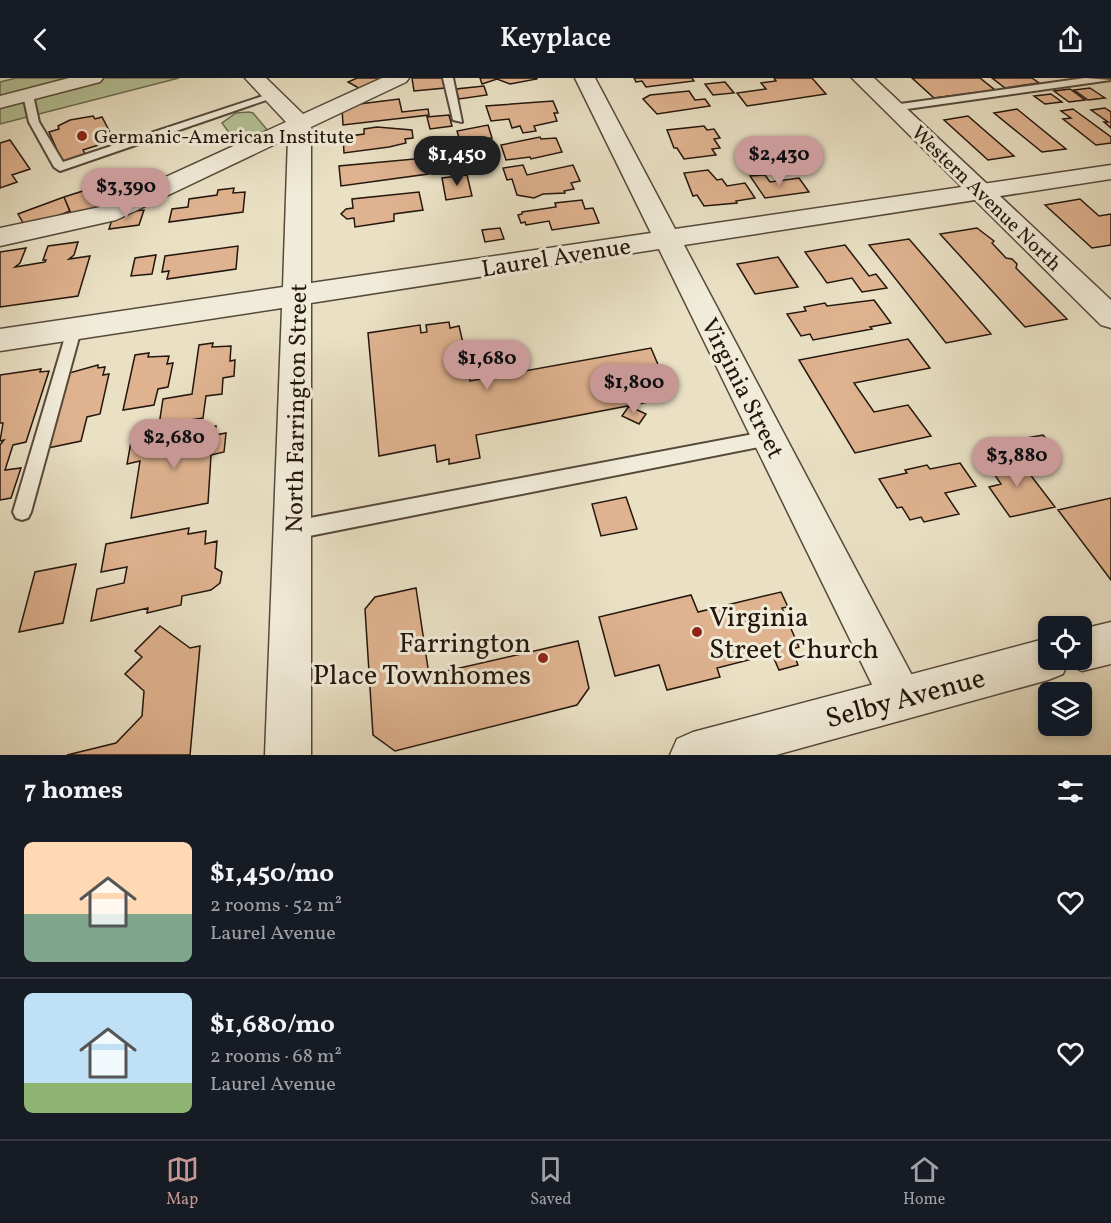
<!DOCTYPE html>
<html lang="en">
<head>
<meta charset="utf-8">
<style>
  :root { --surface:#171b24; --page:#20242c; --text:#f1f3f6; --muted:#9ea1a6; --line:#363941; --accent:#c59692 }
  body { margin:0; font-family:Vollkorn,serif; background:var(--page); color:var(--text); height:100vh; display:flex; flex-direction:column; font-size:22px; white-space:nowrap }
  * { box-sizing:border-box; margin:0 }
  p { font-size:20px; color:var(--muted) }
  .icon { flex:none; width:33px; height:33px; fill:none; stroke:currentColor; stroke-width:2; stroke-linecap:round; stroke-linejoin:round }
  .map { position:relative; height:677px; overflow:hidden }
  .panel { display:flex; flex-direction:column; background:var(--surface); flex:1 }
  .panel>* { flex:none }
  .tools { position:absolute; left:1038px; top:538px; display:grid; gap:12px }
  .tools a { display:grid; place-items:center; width:54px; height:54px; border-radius:9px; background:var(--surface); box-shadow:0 3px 9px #0003; font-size:30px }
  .price { position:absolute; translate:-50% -51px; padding:0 14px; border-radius:21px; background:var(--accent); color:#111; font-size:20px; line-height:39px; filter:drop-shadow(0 2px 3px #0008) }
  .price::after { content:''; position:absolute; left:50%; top:36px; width:18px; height:14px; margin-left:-9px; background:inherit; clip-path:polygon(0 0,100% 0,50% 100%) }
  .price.active { background:#222; color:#fff }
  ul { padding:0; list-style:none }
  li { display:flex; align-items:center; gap:18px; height:150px; padding:0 24px }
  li+li { border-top:2px solid var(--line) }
  li span { display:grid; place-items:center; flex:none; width:168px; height:120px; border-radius:9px; color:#555 }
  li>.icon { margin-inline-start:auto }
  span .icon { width:72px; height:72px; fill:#fffc; stroke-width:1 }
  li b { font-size:26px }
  h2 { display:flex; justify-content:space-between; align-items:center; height:72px; padding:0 24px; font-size:26px }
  header { display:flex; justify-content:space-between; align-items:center; height:78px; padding:0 24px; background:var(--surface); font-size:27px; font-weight:600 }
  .tab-bar { display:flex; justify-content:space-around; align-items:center; height:84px; border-top:2px solid var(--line); background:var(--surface); font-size:16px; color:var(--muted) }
  .tab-bar a { display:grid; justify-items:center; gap:3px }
  .tab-bar .active { color:var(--accent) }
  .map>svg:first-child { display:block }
</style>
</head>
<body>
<header><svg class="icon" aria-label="back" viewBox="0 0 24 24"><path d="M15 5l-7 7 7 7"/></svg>Keyplace<svg class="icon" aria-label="share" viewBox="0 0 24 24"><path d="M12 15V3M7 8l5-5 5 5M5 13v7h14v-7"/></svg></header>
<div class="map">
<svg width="1111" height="677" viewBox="0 0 1111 677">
  <rect width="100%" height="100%" fill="#eae1c5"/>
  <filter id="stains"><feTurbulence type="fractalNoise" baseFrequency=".00333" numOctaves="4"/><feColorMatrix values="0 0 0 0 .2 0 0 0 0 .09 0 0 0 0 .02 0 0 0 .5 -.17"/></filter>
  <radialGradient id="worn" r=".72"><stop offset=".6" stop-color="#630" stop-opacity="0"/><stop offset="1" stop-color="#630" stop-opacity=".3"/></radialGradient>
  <path fill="#b4c397" stroke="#6c6c52" stroke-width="1.5" d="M16 0H179L0 46V4Z
    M249 34 253 35 269 54 238 67 222 45 236 35Z"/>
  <path fill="#e0b390" stroke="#23160d" stroke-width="1.5" d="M357 0H392L364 13 348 4Z
    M412 0H442L445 10 414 13Z
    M480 0H537V1L510 6 497 1 482 6Z
    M634 0H692L694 3 646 9 642 3 636 4Z
    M774 0H812L826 16 747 28 737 15 766 11 761 5 776 3Z
    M912 0H980L995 12 934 20Z
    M992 0H1032L1039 5 1005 10Z
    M725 4 734 15 713 17 705 6Z
    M484 8 487 17 459 21 456 11Z
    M1090 10 1105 20 1088 22 1074 12Z
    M1070 11 1085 22 1069 24 1054 13Z
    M689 13 695 22 705 21 710 28 657 36 643 21 650 17Z
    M1051 16 1062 24 1045 26 1034 18Z
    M399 21 402 34 428 31 429 37 343 47 342 30 351 27Z
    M553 23 558 35H554L557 43 534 48 536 53 523 55 520 48 512 50 509 41 491 43 486 28Z
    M1105 30 1111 34V50L1104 44H1108L1091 32Z
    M1017 31 1066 71 1042 74 994 35Z
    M1073 31 1111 59V65L1096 67 1063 41 1071 40 1061 33Z
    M449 37 452 48 430 51 427 39Z
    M93 38 95 41 102 39 114 62 83 72 85 76 80 78 81 81 66 85 62 83 49 54 59 51 58 48 70 42Z
    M968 38 1014 78 988 82 944 42Z
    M488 47 492 60 460 63 457 53Z
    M704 48 707 52 714 51 720 60 714 61 720 70 712 71 716 77 684 81 677 70H674L667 52Z
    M377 49 412 52 413 60 405 61 406 65 389 69 344 75 343 59 364 56V51Z
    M540 59 541 61 556 60 562 74 531 81 530 79 506 82 501 67Z
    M10 62 30 91 12 97 17 104 0 110V65Z
    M425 80 428 96 341 108 339 88Z
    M748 85H758L761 89 753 92 749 91Z
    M523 87 527 97 573 87 580 103 571 105 574 111 564 113 565 115 543 116 534 120 517 117 512 101 507 102 503 90Z
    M708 92 717 102 722 101 727 108 745 105 755 120 736 123 737 125 704 128 697 117 693 118 684 95Z
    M467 97 472 118 446 122 442 100Z
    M765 97 770 104 799 100 809 114 765 120 750 98Z
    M149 100 155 106 136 114 130 108Z
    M108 105 118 126 73 141 64 119Z
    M234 110 233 115 245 114 243 134 169 144 172 131 188 129 189 121 217 117 218 112Z
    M419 114 423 132 394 136V143L355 149 354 140 347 141 341 136 346 131 353 130 352 121Z
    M64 119 70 133 26 150 18 136Z
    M1080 121 1099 138 1111 136V167L1092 170 1045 127Z
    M582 122 585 131 593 130 599 145 552 152 549 143 526 147 525 144 521 145 518 137 522 136V134L556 129 555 125Z
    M144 132 139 147 109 151 114 135Z
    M500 150 504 161 485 164 482 152Z
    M977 150 994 163 992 165 1006 180 1012 181 1017 186 1016 190 1067 241 1025 249 940 156Z
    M909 161 991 256 946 265 869 167Z
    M78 164 74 177 69 181 90 178 78 218 0 229V174L26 170 20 185 15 189 45 184 46 182H43L48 168Z
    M845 167 869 198 876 196 887 210 862 214 852 200 827 205 805 174Z
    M238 168 236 191 167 201 169 193 162 194 165 178Z
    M156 177 152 196 131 198 135 180Z
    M778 179 798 209 755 216 737 186Z
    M874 222 891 245 870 249 872 251 813 262 810 256 801 258 787 236 806 233 804 229 825 225 827 228Z
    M449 244 450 250 459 248 463 265 470 264 474 282 466 284 470 303 651 270 668 310 655 313 659 322 476 357 480 380 449 386V381L437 384 435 367 379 378 368 255 420 247 421 255 427 254 426 247Z
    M908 261 930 290 854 305 874 334 908 327 931 358 855 375 799 282Z
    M213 265 212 269 231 268 230 283 235 282 234 298 223 300 222 316 206 318 203 340 159 347 163 321 192 316 199 267Z
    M149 275 148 279 169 278 167 286 173 285 168 309 158 311 154 327 123 332 135 277Z
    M98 287V290L105 289 103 297 109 296 100 336 87 339 81 363 48 370 69 295Z
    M41 291 40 294 49 293 26 364 13 367 5 392 21 390 11 420 0 422V367L4 362 0 363 3 345H0V297Z
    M629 328 646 336 639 346 622 338Z
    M216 348 215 357 226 355 224 374 211 377 208 425 131 440 140 383 127 386 131 364Z
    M1043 357 1060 378 1031 384 1014 362Z
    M1016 378 1055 429 1010 439 989 409 1001 406 986 384Z
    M960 385 976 408 945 415 959 436 924 444 921 439 910 442 902 429 897 430 879 401 907 395 905 392 927 387 930 391Z
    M626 419 637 451 601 458 592 426Z
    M1111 420V502L1058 432Z
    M189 450 188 456 206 453 205 466 217 463 215 490 222 494 220 505 211 512 182 518 181 527 147 535 148 530 91 543 97 511 124 505 127 489 101 494 106 466Z
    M76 486 63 545 19 554 35 494Z
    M416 510 429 597 578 563 589 610 577 627 395 673 373 657 365 531 375 519Z
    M781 514 788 529 782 530 799 569 792 571 798 587 779 592 772 576 717 590 720 599 667 612 659 587 615 598 599 539 691 517 698 534Z
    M160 548 190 570 200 568 190 677H67L116 665 142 638 144 613 125 596 142 579 135 573Z"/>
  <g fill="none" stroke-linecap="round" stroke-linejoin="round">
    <defs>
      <path id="service" d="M443 0H453L462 44 453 42Z
        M1085 0 1111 2 893 33 888 30 893 27Z
        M28 14 33 17 39 44 63 84 269 16 278 18 60 93 54 89 29 44 23 17Z
        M74 247 81 252 31 434 28 440 22 442 16 440 13 434 67 252Z
        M769 353 775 355 777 360 775 365 769 367 294 461 287 458 285 452 287 446 294 443Z"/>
      <path id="minor" d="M245 0H266L303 36 382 0H409L406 4 311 49V205L651 155 575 0H595L675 151 1111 87V101L684 167 916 605 923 620 916 635 901 642 886 635 659 171 311 225V677H265L282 230 0 273V251L283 209 288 60 116 142 0 168V150L100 129 286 44Z"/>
      <path id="tertiary" d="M69 0H103L100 4 0 30V18Z
        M852 0H874L1111 222V250L1101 247Z
        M1111 544V586L1082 593 1067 586 1063 596 1048 602 776 677H670L677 661 693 654 1048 560V582H1082V551Z"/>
    </defs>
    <use href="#service" stroke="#55493b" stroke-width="4"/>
    <use href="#minor" stroke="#55493b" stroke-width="3"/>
    <use href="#tertiary" stroke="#55493b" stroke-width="3"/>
    <use href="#service" fill="#f1ecd9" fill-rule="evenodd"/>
    <use href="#minor" fill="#f1ecd9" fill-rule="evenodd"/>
    <use href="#tertiary" fill="#f1ecd9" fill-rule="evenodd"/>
  </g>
  <g fill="#8f2418" stroke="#f1ecd9" stroke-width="2">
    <circle cx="82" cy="58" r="6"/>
    <circle cx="697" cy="554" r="6"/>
    <circle cx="543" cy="580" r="6"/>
  </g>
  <g text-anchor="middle" stroke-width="6" stroke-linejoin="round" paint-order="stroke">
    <g font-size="20" fill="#23160d" stroke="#f1ecd9" text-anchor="start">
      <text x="94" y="65">Germanic-American Institute</text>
    </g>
    <g font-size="20" fill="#23160d" stroke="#f1ecd9">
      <text transform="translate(987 120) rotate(44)" y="7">Western Avenue North</text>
    </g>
    <g font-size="24" fill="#23160d" stroke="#f1ecd9">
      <text transform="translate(556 179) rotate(-9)" y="8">Laurel Avenue</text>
      <text transform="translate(743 310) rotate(63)" y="8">Virginia Street</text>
      <text transform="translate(296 330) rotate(-89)" y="8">North Farrington Street</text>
    </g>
    <g font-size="28" fill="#23160d" stroke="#f1ecd9" text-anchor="start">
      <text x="709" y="548">Virginia<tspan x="709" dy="32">Street Church</tspan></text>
      <text x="531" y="574" text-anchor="end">Farrington<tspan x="531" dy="32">Place Townhomes</tspan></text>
    </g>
    <g font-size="28" fill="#23160d" stroke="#f1ecd9">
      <text transform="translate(905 619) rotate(-15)" y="10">Selby Avenue</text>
    </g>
  </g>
  <rect width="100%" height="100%" filter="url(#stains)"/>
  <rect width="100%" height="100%" fill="url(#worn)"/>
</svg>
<div class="tools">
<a><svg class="icon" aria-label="locate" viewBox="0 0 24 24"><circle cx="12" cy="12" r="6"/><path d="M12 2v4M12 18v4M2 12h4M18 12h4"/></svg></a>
<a><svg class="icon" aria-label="layers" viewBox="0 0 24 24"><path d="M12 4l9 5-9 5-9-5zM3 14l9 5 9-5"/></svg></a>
</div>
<b class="price active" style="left:457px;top:109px">$1,450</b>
<b class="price" style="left:779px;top:109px">$2,430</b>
<b class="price" style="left:126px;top:141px">$3,390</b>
<b class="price" style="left:487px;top:313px">$1,680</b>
<b class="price" style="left:634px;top:337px">$1,800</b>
<b class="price" style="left:174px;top:392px">$2,680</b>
<b class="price" style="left:1017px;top:410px">$3,880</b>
</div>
<section class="panel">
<h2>7 homes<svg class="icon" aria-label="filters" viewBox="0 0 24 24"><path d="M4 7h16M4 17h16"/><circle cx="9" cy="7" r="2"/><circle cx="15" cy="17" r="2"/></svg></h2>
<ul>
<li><span style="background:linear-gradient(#ffd9b3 60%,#7fa58c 0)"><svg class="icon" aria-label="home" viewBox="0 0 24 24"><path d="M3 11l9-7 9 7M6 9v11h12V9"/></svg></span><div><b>$1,450/mo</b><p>2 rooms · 52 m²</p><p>Laurel Avenue</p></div><svg class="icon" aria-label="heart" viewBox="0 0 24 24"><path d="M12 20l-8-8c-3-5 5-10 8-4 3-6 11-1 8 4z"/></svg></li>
<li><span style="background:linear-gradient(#bfe0f5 75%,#8fb573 0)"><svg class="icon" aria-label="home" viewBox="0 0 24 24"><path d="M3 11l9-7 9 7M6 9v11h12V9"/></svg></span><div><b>$1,680/mo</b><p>2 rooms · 68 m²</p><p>Laurel Avenue</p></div><svg class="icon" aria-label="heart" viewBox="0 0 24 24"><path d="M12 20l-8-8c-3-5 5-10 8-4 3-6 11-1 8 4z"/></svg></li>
</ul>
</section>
<nav class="tab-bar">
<a class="active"><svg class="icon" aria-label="map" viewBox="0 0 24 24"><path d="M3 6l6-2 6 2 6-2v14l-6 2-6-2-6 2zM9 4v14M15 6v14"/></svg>Map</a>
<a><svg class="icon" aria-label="saved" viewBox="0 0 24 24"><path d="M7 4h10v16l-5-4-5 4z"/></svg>Saved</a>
<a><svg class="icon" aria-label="home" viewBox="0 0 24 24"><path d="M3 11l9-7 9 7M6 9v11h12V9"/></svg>Home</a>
</nav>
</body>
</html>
